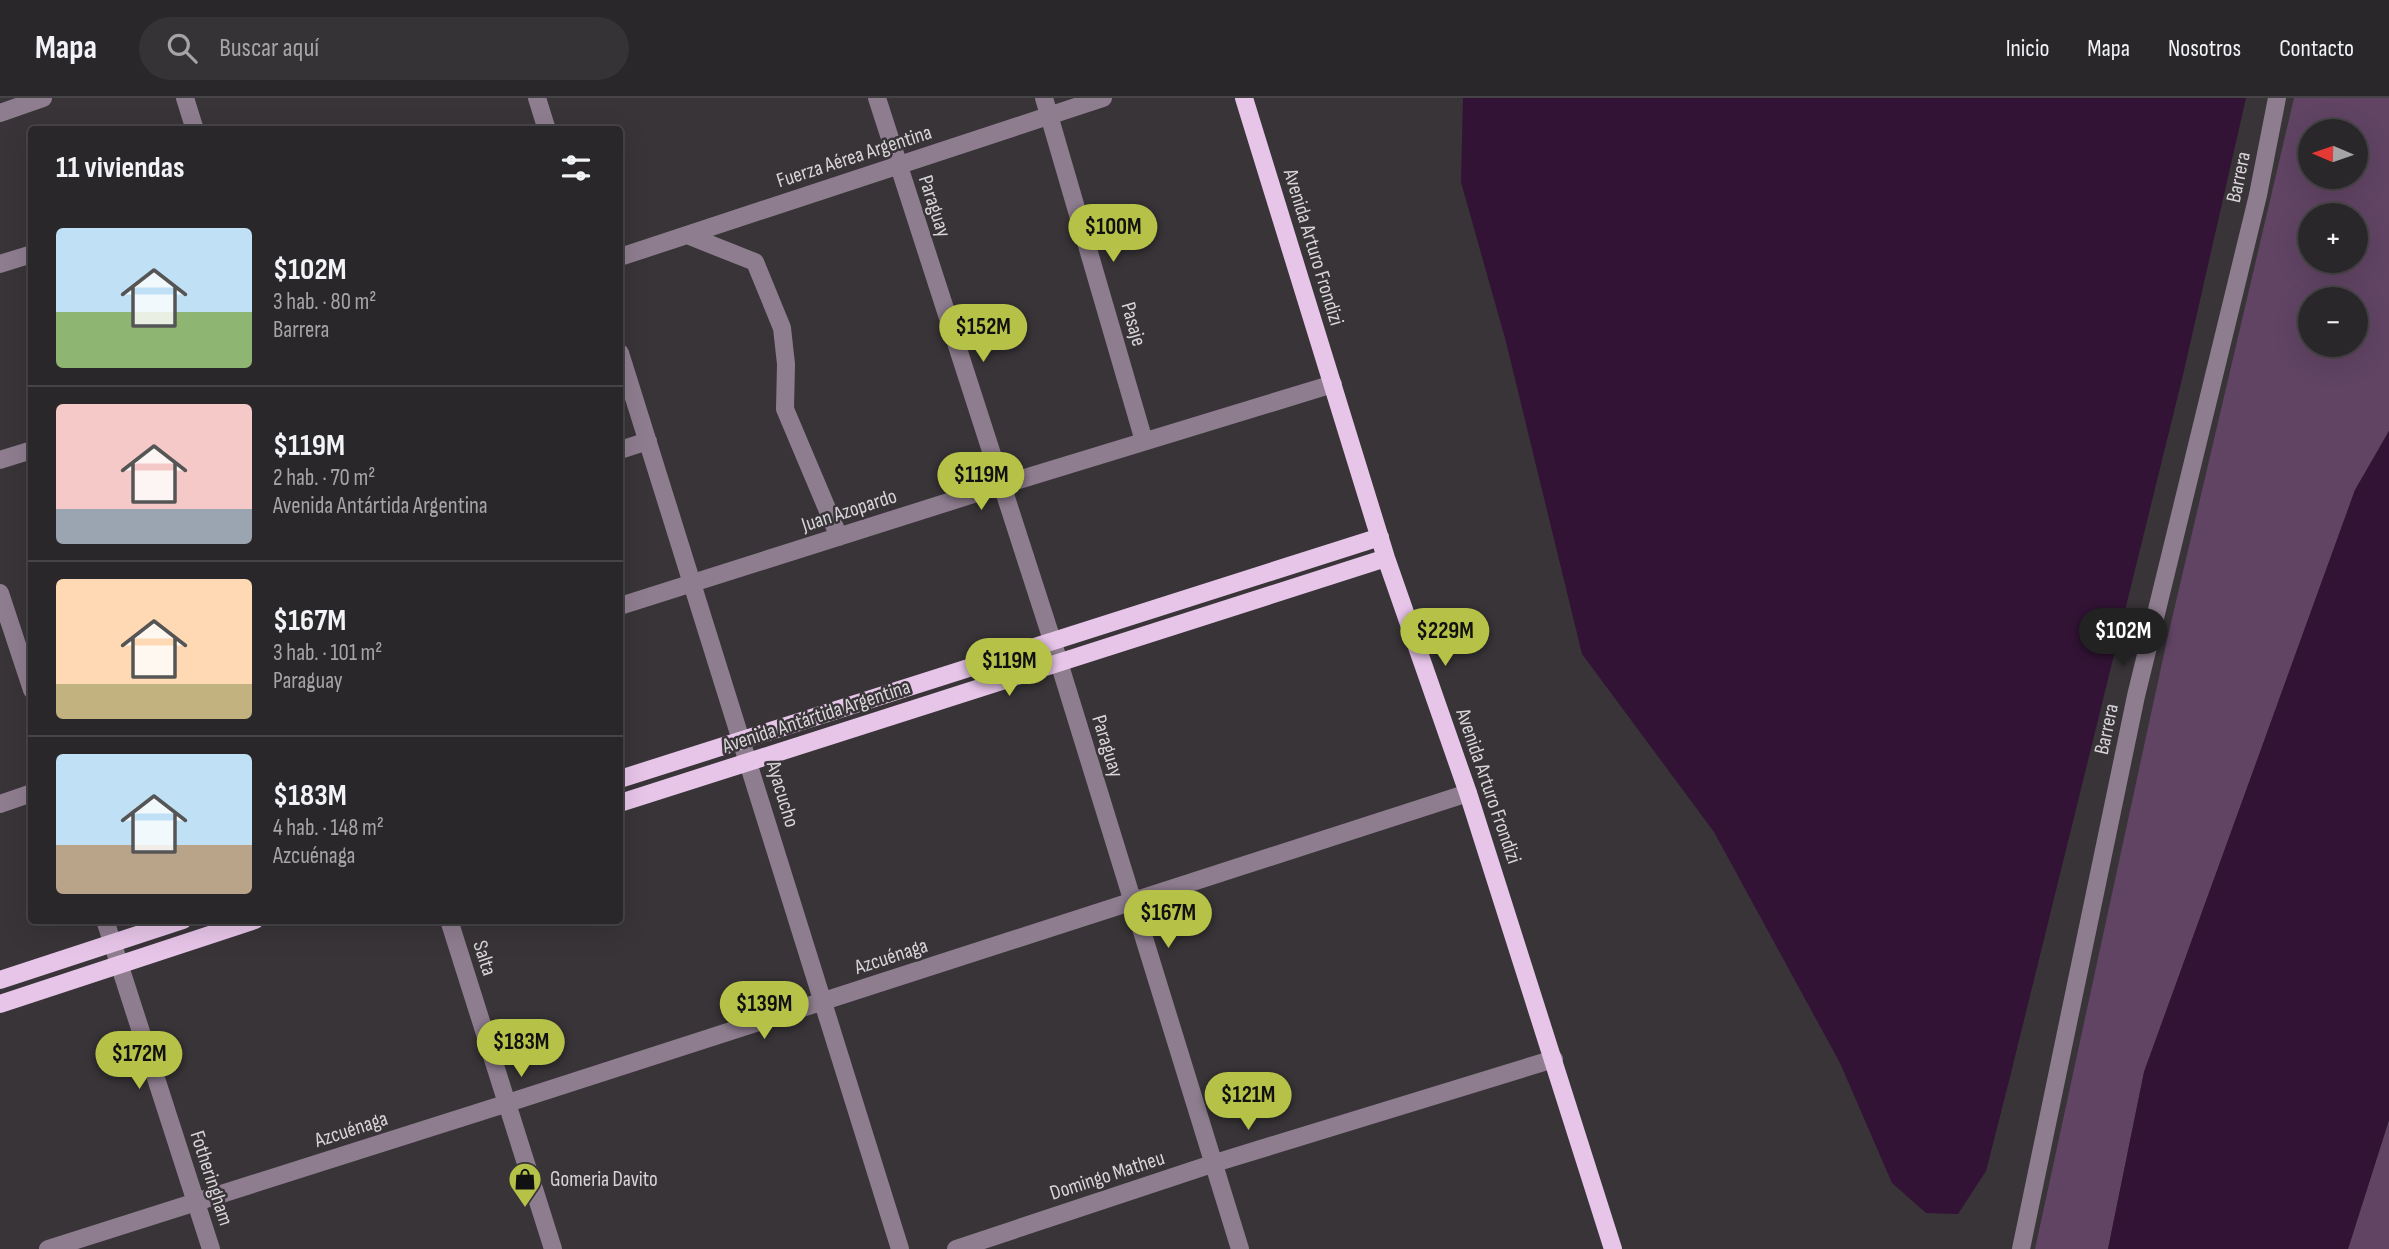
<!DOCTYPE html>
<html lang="es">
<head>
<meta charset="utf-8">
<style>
  :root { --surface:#2a272a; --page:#363336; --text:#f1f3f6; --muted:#a5a5a8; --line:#464447; --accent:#b6c148 }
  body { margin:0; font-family:"Sofia Sans Condensed",sans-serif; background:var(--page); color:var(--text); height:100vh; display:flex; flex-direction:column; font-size:26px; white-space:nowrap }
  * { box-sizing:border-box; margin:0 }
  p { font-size:23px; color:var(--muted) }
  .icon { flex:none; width:38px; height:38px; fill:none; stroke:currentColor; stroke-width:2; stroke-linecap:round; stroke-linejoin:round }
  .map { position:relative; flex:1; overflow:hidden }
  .panel { position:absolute; left:28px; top:28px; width:595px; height:798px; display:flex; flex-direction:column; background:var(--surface); border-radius:7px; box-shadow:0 7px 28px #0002,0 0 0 2px var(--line) }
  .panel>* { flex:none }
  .needle { width:46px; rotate:272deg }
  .buttons { position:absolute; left:2298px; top:21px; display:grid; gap:14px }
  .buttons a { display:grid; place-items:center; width:70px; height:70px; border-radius:50%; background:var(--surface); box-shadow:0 7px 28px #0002,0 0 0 2px var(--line); font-size:35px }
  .price { position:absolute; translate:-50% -60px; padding:0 16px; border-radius:24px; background:var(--accent); color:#111; font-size:23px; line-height:46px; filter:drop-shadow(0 2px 4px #0008) }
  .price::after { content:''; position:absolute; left:50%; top:42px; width:21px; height:16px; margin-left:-10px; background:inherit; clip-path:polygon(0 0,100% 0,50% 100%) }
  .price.active { background:#222; color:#fff }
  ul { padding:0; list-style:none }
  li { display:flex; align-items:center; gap:21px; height:175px; padding:0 28px }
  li+li { border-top:2px solid var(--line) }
  li span { display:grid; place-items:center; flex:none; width:196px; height:140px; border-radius:7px; color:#555 }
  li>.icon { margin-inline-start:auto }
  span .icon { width:84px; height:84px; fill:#fffc; stroke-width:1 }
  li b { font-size:30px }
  h2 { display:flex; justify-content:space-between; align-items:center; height:84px; padding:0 28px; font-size:30px }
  header { display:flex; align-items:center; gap:42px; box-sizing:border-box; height:98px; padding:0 35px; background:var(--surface); border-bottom:2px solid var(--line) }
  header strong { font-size:33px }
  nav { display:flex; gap:38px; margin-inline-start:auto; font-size:24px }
  .search { width:490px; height:63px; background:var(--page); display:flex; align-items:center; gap:18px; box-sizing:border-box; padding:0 24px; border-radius:38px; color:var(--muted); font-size:26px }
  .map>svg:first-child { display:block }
</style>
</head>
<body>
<header>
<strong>Mapa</strong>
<div class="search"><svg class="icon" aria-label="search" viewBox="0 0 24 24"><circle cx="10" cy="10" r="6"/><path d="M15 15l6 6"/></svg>Buscar aquí</div>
<nav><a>Inicio</a><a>Mapa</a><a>Nosotros</a><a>Contacto</a></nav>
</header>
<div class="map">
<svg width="2389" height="1151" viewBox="0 0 2389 1151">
  <rect width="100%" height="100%" fill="#383438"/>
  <path fill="#614464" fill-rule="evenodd" d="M2294 0H2389V333L2355 392 2144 974 2108 1151H2035L2167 542ZM2310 33H2356V79H2310ZM2310 117H2356V163H2310ZM2310 201H2356V247H2310Z
    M2389 1022V1151H2348Z"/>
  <path fill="#321335" d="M1463 0H2246L2183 277 2009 983 1986 1073 1958 1116 1926 1115 1892 1085 1840 965 1714 734 1582 556 1506 244 1461 84Z
    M2389 333V1022L2348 1151H2108L2144 974 2355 392Z"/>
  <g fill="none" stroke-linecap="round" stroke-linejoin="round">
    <path stroke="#8e7d8f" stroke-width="18" d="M185 0 195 32
      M537 0 547 32
      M877 0 1053 545 1240 1151
      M1044 0 1144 343
      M0 15 43 0
      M687 137 755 164 782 230 786 266 785 311 839 439
      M620 159 1103 0
      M0 166 32 156
      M620 255 900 1151
      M620 352 648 343
      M0 362 32 352
      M0 495 32 592
      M620 508 1002 387 1333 286
      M0 706 32 695
      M105 822 211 1151
      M449 822 553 1151
      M48 1151 508 1005 1468 695
      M956 1151 1215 1065 1554 961
      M2021 1151 2136 598 2258 97 2277 0"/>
    <path stroke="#e7c5e9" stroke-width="18" d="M1244 0 1386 460 1468 695 1613 1151
      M620 681 1380 439
      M620 705 1386 460
      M0 882 183 822
      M0 906 255 822"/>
  </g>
  <defs>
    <symbol id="shop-pin" viewBox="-11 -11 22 30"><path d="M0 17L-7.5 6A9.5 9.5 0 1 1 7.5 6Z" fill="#b6c148" stroke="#383438"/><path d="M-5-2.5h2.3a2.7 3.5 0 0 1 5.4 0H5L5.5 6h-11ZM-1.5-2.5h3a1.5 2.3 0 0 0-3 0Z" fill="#111"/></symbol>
  </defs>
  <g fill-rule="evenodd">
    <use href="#shop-pin" x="506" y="1062" width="38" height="52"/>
  </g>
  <g text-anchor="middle" stroke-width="5" stroke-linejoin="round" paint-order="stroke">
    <g font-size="21" fill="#d8d5d8" stroke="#383438">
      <text transform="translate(854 58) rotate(-18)" y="7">Fuerza Aérea Argentina</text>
      <text transform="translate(2238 79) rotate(-78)" y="7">Barrera</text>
      <text transform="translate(935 108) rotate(72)" y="7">Paraguay</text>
      <text transform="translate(1314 149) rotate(73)" y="7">Avenida Arturo Frondizi</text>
      <text transform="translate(1134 226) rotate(74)" y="7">Pasaje</text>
      <text transform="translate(849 412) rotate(-18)" y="7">Juan Azopardo</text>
      <text transform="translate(816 618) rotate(-18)" y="7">Avenida Antártida Argentina</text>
      <text transform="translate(2106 631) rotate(-78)" y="7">Barrera</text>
      <text transform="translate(1108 648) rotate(73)" y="7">Paraguay</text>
      <text transform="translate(1489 688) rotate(71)" y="7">Avenida Arturo Frondizi</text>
      <text transform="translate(783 696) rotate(73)" y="7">Ayacucho</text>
      <text transform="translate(891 858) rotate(-18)" y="7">Azcuénaga</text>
      <text transform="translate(485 860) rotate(72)" y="7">Salta</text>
      <text transform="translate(351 1031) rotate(-18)" y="7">Azcuénaga</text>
      <text transform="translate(1107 1077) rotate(-18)" y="7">Domingo Matheu</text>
      <text transform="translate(212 1080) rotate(72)" y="7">Fotheringham</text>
    </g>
    <g font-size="21" fill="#d8d5d8" stroke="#383438" text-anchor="start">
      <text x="550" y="1088">Gomeria Davito</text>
    </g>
  </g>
</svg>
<div class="buttons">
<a><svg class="needle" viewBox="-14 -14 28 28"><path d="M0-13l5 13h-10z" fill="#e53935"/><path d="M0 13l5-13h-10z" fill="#a5a5a8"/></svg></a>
<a>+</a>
<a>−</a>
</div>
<b class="price" style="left:1113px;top:166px">$100M</b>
<b class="price" style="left:983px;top:266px">$152M</b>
<b class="price" style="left:981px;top:414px">$119M</b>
<b class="price" style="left:1445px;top:570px">$229M</b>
<b class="price active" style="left:2123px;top:570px">$102M</b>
<b class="price" style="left:1009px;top:600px">$119M</b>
<b class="price" style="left:1168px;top:852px">$167M</b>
<b class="price" style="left:764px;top:943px">$139M</b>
<b class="price" style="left:521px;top:981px">$183M</b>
<b class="price" style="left:139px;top:993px">$172M</b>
<b class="price" style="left:1248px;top:1034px">$121M</b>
<section class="panel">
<h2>11 viviendas<svg class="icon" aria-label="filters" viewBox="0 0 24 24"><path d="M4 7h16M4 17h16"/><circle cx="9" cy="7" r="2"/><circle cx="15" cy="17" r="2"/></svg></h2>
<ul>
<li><span style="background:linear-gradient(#bfe0f5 60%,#8fb573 0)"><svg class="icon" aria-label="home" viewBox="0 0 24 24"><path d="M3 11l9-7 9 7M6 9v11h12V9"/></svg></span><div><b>$102M</b><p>3 hab. · 80 m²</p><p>Barrera</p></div></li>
<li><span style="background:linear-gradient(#f6c9c9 75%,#9aa5b1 0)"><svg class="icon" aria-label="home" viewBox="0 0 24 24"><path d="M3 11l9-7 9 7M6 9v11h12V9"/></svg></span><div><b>$119M</b><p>2 hab. · 70 m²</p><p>Avenida Antártida Argentina</p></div></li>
<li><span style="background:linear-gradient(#ffd9b3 75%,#c2b280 0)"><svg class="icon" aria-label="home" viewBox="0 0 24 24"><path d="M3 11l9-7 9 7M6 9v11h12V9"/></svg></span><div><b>$167M</b><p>3 hab. · 101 m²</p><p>Paraguay</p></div></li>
<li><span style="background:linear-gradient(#bfe0f5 65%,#b9a48a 0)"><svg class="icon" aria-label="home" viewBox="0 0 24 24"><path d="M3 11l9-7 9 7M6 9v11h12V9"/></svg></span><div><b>$183M</b><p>4 hab. · 148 m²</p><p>Azcuénaga</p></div></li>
</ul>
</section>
</div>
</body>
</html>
